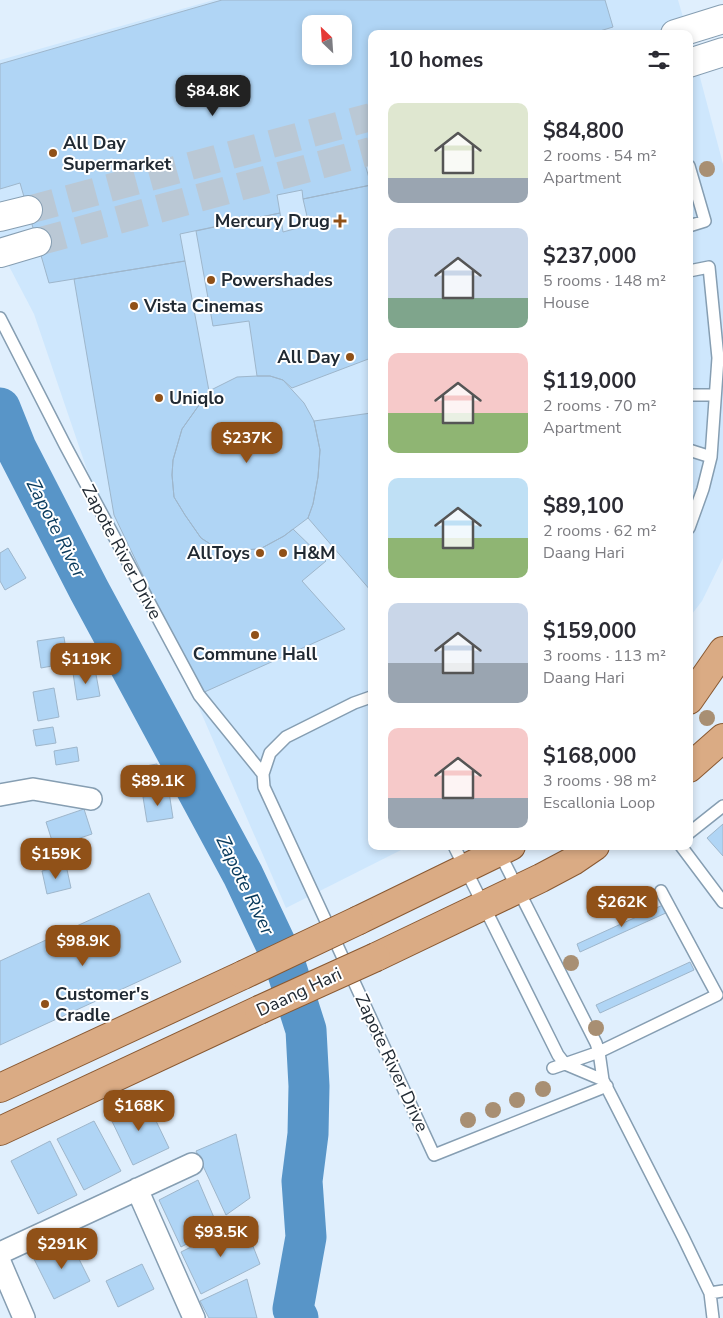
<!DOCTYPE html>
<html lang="en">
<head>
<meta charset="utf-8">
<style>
  :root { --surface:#fff; --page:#f7f7f7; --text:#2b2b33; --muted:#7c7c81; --accent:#905118 }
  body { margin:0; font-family:"Nunito Sans",sans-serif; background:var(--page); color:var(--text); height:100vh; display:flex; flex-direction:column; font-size:19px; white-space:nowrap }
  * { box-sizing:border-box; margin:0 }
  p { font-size:16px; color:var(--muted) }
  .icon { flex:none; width:28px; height:28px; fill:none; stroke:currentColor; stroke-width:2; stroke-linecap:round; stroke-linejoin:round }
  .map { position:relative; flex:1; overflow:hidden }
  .side { position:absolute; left:368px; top:30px; width:325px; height:820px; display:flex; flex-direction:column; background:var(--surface); border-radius:10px; box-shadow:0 2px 8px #0003 }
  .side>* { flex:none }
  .needle { width:32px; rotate:335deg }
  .tools { position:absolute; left:302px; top:15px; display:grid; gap:10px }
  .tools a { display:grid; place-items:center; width:50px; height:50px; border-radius:10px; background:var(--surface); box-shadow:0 2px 8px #0003; font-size:25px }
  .price { position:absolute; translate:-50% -42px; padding:0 11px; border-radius:10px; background:var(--accent); color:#fff; font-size:16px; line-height:32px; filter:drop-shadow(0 1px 2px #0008) }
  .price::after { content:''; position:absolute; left:50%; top:30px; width:15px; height:11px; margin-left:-8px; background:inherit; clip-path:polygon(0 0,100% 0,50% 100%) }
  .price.current { background:#222; color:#fff }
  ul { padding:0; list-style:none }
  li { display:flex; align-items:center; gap:15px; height:125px; padding:0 20px }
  li span { display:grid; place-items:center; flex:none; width:140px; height:100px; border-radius:10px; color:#555 }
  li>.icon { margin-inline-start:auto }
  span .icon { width:60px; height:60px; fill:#fffc; stroke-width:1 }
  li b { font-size:21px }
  h2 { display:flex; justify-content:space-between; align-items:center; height:60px; padding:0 20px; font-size:21px }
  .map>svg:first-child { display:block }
</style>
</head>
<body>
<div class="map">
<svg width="723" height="1318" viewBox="0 0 723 1318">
  <rect width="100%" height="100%" fill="#e0effd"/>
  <path fill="#cee7fd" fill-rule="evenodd" d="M214 0H678L688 34H371V846H409L286 908 193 694 103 517 34 314 0 249V60ZM311 24H344V56H311Z
    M689 36 723 164V558L702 601 689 618Z"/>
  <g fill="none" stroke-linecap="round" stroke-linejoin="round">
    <path stroke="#5895c8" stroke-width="41" d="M0 408 16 448 89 590 243 875 285 964 306 1030 309 1086 308 1134 302 1181 306 1237 293 1309 298 1318"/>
  </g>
  <path fill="#b0d5f5" stroke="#9eb6cb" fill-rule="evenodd" d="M222 0H605L613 27 590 34H371V162L365 164 371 185 303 199 302 190 277 195 280 213 180 234 185 261 49 283 20 183 0 189V64ZM311 24H344V56H311Z
    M371 185V358L292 388 283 380 270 376H257L249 321 213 326 196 231 280 213 283 232 309 225 303 199Z
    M185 261 209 391 182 429 173 460 172 475 174 497 185 515 201 538 221 551 260 549 284 536 293 529 326 561 302 581 345 629 200 694 114 515 74 279Z
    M257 376H270L283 380 304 403 314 421 320 450 318 477 313 504 308 518 284 536 260 549 221 551 201 538 185 515 174 497 172 475 173 460 182 429 209 391 237 377Z
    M371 413V591L308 518 313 504 318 477 320 450 314 421Z
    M8 548 26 578 5 590 0 581V553Z
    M64 637 68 663 41 668 37 641Z
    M95 669 100 696 77 700 73 673Z
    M54 688 59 717 38 721 33 692Z
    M53 727 56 743 36 746 33 730Z
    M77 747 79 761 56 765 54 751Z
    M157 764 160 781 126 787 123 770Z
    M169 792 173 818 147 822 143 797Z
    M84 809 92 834 54 847 46 822Z
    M723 824V856L707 838Z
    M66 865 71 888 47 894 42 871Z
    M149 893 181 962 0 1045V961Z
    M665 904 668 912 580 952 577 944Z
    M690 962 694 970 600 1013 596 1005Z
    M145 1098 169 1148 133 1165 109 1115Z
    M94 1121 121 1171 84 1190 57 1139Z
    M236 1134 250 1198 226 1215 196 1151Z
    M50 1141 77 1195 38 1214 11 1161Z
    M198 1180 218 1227 181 1247 159 1200Z
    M243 1221 260 1264 201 1294 181 1252Z
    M70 1241 90 1281 54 1299 34 1259Z
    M142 1264 154 1289 118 1307 106 1281Z
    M247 1279 257 1318H209L200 1301Z"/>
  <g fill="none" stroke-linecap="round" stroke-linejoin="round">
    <path stroke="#bac8d5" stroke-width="28" stroke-dasharray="28 14" stroke-linecap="butt" d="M28 210 371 117
      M37 242 371 151"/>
    <defs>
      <path id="service" d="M689 166 705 221 689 226
        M689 271 709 267 718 358 711 457 703 489 689 528
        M0 318 65 445 199 695 263 774
        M689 395H715
        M689 450 711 457
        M371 697 354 703 286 737 270 753 263 774 264 787 434 1155 607 1086
        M689 833 723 806
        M454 846 558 1055 565 1064 603 1080
        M681 846 723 902
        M499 852 596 1043 599 1052 603 1080 683 1237 710 1293 713 1318
        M553 1068 599 1052 717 995 661 891
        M710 1293 723 1291"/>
      <path id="minor" d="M0 795 33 789 91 799
        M137 1189 194 1318
        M0 1253 192 1164
        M0 1262 24 1318"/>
      <path id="tertiary" d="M675 34 723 19
        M689 63 723 52
        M0 217 28 210
        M0 253 37 242"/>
      <path id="primary" d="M689 700 723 651
        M689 768 723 738
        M359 920 511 846
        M376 957 541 878 573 861 595 846
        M0 1088 243 975
        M0 1131 259 1010"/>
    </defs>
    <use href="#service" stroke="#869eb2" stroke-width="14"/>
    <use href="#minor" stroke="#869eb2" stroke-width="24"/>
    <use href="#tertiary" stroke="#869eb2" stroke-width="30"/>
    <use href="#primary" stroke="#895932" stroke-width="30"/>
    <use href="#service" stroke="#fff" stroke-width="11"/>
    <use href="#minor" stroke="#fff" stroke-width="21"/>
    <use href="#tertiary" stroke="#fff" stroke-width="28"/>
    <use href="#primary" stroke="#daab84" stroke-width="28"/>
    <defs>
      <path id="primary-bridge" d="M243 975 359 920
        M259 1010 376 957"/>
    </defs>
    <use href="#primary-bridge" stroke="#895932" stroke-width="30" stroke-linecap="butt"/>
    <use href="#primary-bridge" stroke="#daab84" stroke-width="28"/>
  </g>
  <g fill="#a88f73">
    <circle cx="707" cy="169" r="8"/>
    <circle cx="707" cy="718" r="8"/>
    <circle cx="571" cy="963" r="8"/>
    <circle cx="596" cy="1028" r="8"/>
    <circle cx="543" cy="1089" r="8"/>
    <circle cx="517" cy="1100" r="8"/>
    <circle cx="493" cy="1110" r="8"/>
    <circle cx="468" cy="1120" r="8"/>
  </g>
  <g fill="#905118" stroke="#fff" stroke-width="2">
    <circle cx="53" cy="153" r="5"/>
    <path d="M337.5 213.5h5v5h5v5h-5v5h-5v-5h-5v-5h5z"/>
    <circle cx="211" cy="280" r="5"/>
    <circle cx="134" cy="306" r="5"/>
    <circle cx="350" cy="357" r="5"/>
    <circle cx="159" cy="398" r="5"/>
    <circle cx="260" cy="553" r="5"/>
    <circle cx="283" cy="553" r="5"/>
    <circle cx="255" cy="635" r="5"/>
    <circle cx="45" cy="1004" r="5"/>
  </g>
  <g text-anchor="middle" stroke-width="4" stroke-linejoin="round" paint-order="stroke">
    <g font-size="18" font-weight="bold" fill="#212a33" stroke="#fff" text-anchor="start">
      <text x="63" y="149">All Day<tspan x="63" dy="21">Supermarket</tspan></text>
      <text x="330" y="227" text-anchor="end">Mercury Drug</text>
      <text x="221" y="286">Powershades</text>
      <text x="144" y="312">Vista Cinemas</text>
      <text x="340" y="363" text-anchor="end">All Day</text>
      <text x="169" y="404">Uniqlo</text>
      <text x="250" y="559" text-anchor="end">AllToys</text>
      <text x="293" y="559">H&amp;M</text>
      <text x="255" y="660" text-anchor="middle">Commune Hall</text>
      <text x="55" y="1000">Customer's<tspan x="55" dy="21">Cradle</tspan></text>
    </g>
    <g font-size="18" fill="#212a33" stroke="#fff">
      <text transform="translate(122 552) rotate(62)" y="6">Zapote River Drive</text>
      <text transform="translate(299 992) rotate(-25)" y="6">Daang Hari</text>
      <text transform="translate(392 1063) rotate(65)" y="6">Zapote River Drive</text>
    </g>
    <g font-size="19" font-style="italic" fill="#08395b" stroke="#fff">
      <text transform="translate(57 528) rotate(63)" y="7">Zapote River</text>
      <text transform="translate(246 885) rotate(64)" y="7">Zapote River</text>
    </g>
  </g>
</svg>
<div class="tools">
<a><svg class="needle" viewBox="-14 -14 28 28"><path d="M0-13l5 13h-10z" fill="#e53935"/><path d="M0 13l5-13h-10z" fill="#7c7c81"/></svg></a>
</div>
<b class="price current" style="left:213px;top:117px">$84.8K</b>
<b class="price" style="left:247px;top:464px">$237K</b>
<b class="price" style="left:86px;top:685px">$119K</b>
<b class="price" style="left:158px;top:807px">$89.1K</b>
<b class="price" style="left:56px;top:880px">$159K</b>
<b class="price" style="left:622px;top:928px">$262K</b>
<b class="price" style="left:83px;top:967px">$98.9K</b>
<b class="price" style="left:139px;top:1132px">$168K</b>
<b class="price" style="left:221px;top:1258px">$93.5K</b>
<b class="price" style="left:62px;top:1270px">$291K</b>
<section class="side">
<h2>10 homes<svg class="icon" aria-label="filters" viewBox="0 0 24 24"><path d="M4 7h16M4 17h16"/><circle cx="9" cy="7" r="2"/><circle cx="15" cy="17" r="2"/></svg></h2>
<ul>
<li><span style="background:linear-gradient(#dfe7d0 75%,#9aa5b1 0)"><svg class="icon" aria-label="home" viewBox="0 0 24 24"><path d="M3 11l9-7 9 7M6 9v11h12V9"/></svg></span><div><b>$84,800</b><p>2 rooms · 54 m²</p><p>Apartment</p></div></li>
<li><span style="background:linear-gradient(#c9d6e8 70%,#7fa58c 0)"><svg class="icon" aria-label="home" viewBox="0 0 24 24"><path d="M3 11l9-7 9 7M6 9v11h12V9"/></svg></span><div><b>$237,000</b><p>5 rooms · 148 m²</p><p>House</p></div></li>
<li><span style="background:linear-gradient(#f6c9c9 60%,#8fb573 0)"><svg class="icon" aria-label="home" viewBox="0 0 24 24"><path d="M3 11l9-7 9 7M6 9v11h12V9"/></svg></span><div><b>$119,000</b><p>2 rooms · 70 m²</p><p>Apartment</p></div></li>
<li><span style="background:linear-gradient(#bfe0f5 60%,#8fb573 0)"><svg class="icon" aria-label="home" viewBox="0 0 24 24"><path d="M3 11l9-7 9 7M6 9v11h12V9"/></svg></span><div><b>$89,100</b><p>2 rooms · 62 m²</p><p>Daang Hari</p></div></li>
<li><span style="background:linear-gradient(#c9d6e8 60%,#9aa5b1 0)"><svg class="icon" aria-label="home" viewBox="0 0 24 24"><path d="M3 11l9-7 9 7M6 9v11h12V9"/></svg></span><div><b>$159,000</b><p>3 rooms · 113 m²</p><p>Daang Hari</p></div></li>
<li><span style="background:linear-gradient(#f6c9c9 70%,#9aa5b1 0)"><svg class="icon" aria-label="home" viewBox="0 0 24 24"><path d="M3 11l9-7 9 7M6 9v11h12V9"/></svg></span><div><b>$168,000</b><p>3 rooms · 98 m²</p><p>Escallonia Loop</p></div></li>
</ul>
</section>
</div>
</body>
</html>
